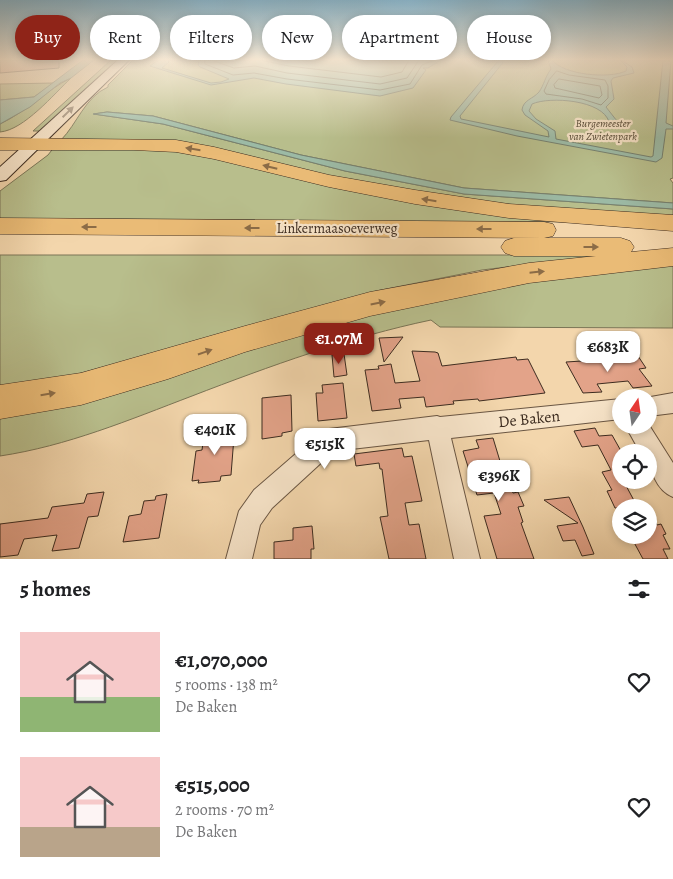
<!DOCTYPE html>
<html lang="en">
<head>
<meta charset="utf-8">
<style>
  :root { --surface:#fff; --page:#f6f6f6; --text:#202124; --muted:#757577; --accent:#8f2418 }
  body { margin:0; font-family:Alegreya,serif; background:var(--page); color:var(--text); height:100vh; display:flex; flex-direction:column; font-size:19px; white-space:nowrap }
  * { box-sizing:border-box; margin:0 }
  p { font-size:16px; color:var(--muted) }
  .icon { flex:none; width:28px; height:28px; fill:none; stroke:currentColor; stroke-width:2; stroke-linecap:round; stroke-linejoin:round }
  .map { position:relative; height:559px; overflow:hidden }
  .panel { display:flex; flex-direction:column; background:var(--surface); flex:1 }
  .panel>* { flex:none }
  .top-card { position:absolute; left:15px; top:15px; width:644px; height:45px; display:flex; gap:10px }
  .needle { width:32px; rotate:13deg }
  .controls { position:absolute; left:612px; top:389px; display:grid; gap:10px }
  .controls a { display:grid; place-items:center; width:45px; height:45px; border-radius:50%; background:var(--surface); box-shadow:0 2px 8px #0003; font-size:25px }
  .price { position:absolute; translate:-50% -42px; padding:0 11px; border-radius:10px; background:#fff; color:#222; font-size:16px; line-height:32px; filter:drop-shadow(0 1px 2px #0008) }
  .price::after { content:''; position:absolute; left:50%; top:30px; width:15px; height:11px; margin-left:-8px; background:inherit; clip-path:polygon(0 0,100% 0,50% 100%) }
  .price.selected { background:var(--accent); color:#fff }
  ul { padding:0; list-style:none }
  li { display:flex; align-items:center; gap:15px; height:125px; padding:0 20px }
  li span { display:grid; place-items:center; flex:none; width:140px; height:100px; border-radius:0px; color:#555 }
  li>.icon { margin-inline-start:auto }
  span .icon { width:60px; height:60px; fill:#fffc; stroke-width:1 }
  li b { font-size:21px }
  h2 { display:flex; justify-content:space-between; align-items:center; height:60px; padding:0 20px; font-size:21px }
  .pill { padding:0 18px; border-radius:22px; background:var(--surface); box-shadow:0 2px 8px #0003; font-size:18px; line-height:45px }
  .pill.selected { background:var(--accent); color:#fff }
  .map>svg:first-child { display:block }
</style>
</head>
<body>
<div class="map">
<svg width="673" height="559" viewBox="0 0 673 559">
  <rect width="100%" height="100%" fill="#f3d6ac"/>
  <filter id="stains"><feTurbulence type="fractalNoise" baseFrequency=".004" numOctaves="4"/><feColorMatrix values="0 0 0 0 .2 0 0 0 0 .09 0 0 0 0 .02 0 0 0 .5 -.17"/></filter>
  <radialGradient id="worn" r=".72"><stop offset=".6" stop-color="#630" stop-opacity="0"/><stop offset="1" stop-color="#630" stop-opacity=".3"/></radialGradient>
  <path fill="#b8be8c" stroke="#7a7556" d="M111 60H118L43 131H33Z
    M133 60H673V178L670 179 673 183V203L464 188 301 155 153 116 107 112 94 114 163 124 345 171 464 194 673 209V217L532 207 397 191 254 159 61 140C77 124 85 97 108 87V85Z
    M71 78C54 94 24 130 0 132V124C26 112 46 90 71 78Z
    M54 83 34 97 0 100V84Z
    M55 146 149 147 597 222 0 219V191L48 155Z
    M0 255H605L482 270 376 291 314 310 0 395Z
    M673 265V328L440 327 431 320C350 337 270 366 192 396 129 420 67 446 0 456V413L472 288Z"/>
  <path fill="#9cbaa5" stroke="#768170" d="M83 60H94L71 78 60 83 30 107 0 124V100L34 97Z
    M158 60H167L169 62 162 68 211 83 221 82 229 79 200 67 198 65 199 60H441L428 68H423L426 70 413 88 380 96 286 84 254 78 211 85 150 66Z
    M499 60H505L460 116 461 119 549 137 548 131 525 115 522 110C523 100 533 99 539 92 544 85 545 77 551 69L548 60H552C564 75 609 79 626 71L627 67 620 60H621L632 67 634 73 613 78 611 81 614 99 606 107 617 121 609 128H604L609 122C603 100 550 96 532 104L529 111 536 119 555 131 556 139 651 157 653 156 663 60H671L666 123 673 126V129H666L662 158 656 162 517 136 450 120 451 117Z
    M107 112 153 116 301 155 464 188 673 203V209L464 194 345 171 163 124 93 114Z"/>
  <g fill="none" stroke-linecap="round" stroke-linejoin="round">
    <path stroke="#6c7362" stroke-width="1" d="M204 60 205 64 233 75 254 73 287 79 380 90 410 84 422 65 434 60
      M211 60 234 68 255 66 287 73 380 84 407 78 419 60
      M260 60 289 66 381 77 402 72 409 60
      M557 71 569 75 605 80 608 86V98L601 105 582 99 546 94 544 91 549 80Z
      M559 79 600 86 602 95 599 98 555 88 554 85Z"/>
  </g>
  <path fill="#e3a389" stroke="#3d2c20" d="M0 60H59V68L0 73Z
    M403 337 384 362 379 338Z
    M412 351 435 352 438 353 442 366 516 357 517 360 528 359 545 393 479 401 478 399 453 401 454 404 426 407 424 397 399 399 401 408 372 411 365 370 379 369 378 366 391 364 395 383 420 381Z
    M344 354 347 375 334 377 332 355Z
    M638 356 646 368 639 369 652 386 633 388 628 381 597 384 602 392 583 393 566 362 582 361 580 358 595 357 597 360Z
    M343 383 347 418 318 421 316 393H323L322 385Z
    M291 395 292 431 282 433V436L262 439V398Z
    M235 424 231 475 221 476 220 481 198 483 199 480 192 481 196 451 202 450 204 435 222 433 223 425Z
    M595 428 599 436 612 435 621 451V480H623L638 508H615L607 491 612 490 602 472 611 470 598 445 582 447 574 431Z
    M493 438 506 481H508L513 493 518 492 524 506 518 507 523 522 521 523 534 559H497L484 516 501 514 494 493 477 495 463 451 479 448 476 440Z
    M402 448 404 457 412 456 422 501 405 503 409 525 419 524 426 559H389L380 517 388 516 382 469H380L379 463 356 466 354 454Z
    M104 492 98 516 88 517 79 548 52 551 57 535 24 539 18 555 0 557V524L48 518 52 507 84 503 87 494Z
    M167 494 159 538 123 542 129 516 141 514 144 501 155 500 156 496Z
    M569 497 583 527 594 554 582 556 575 540 563 541 557 526 578 523 544 500Z
    M649 510 657 525 661 524 666 534 663 535 670 549H663L668 559H643L630 535H649Z
    M312 526 314 549H311V559H274V542L293 540V528Z"/>
  <g fill="none" stroke-linecap="round" stroke-linejoin="round">
    <defs>
      <path id="minor" d="M673 393V413L649 416V398H645Z
        M621 399V419L451 438 480 559H454L429 440 334 451 272 508 260 525 252 559H226L239 511 254 490 321 432 329 429 437 416 440 417Z
        M625 425H649L673 463V497C656 490 649 469 649 452H640Z"/>
      <path id="secondary" d="M118 60H129L6 180 0 181V167Z"/>
      <path id="motorway" d="M0 138 176 140 214 147 329 175 415 190 509 204 673 215V231L509 218 415 204 329 187 214 159 176 152 134 150H0Z
        M0 218 544 222 553 224 556 230 553 236 544 238 0 234Z
        M514 238H621L630 241 634 247 631 252 673 248V266L529 283 370 316 245 352 168 379 81 405 0 419V385L81 373 245 326 370 292 529 263 596 256H514L505 253 501 247 505 241Z"/>
    </defs>
    <use href="#minor" stroke="#6a5643" stroke-width="2"/>
    <use href="#secondary" stroke="#3d2c20" stroke-width="2"/>
    <use href="#motorway" stroke="#3d2c20" stroke-width="1"/>
    <use href="#minor" fill="#f7e4c9" fill-rule="evenodd"/>
    <use href="#secondary" fill="#f7e4c9" fill-rule="evenodd"/>
    <use href="#motorway" fill="#eabb76" fill-rule="evenodd"/>
  </g>
  <defs><path id="oneway-solid" d="M-6-.8H1V-3.2L6.5 0L1 3.2V.8H-6Z" transform="scale(1.25)"/></defs>
  <use fill="#9a8874" href="#oneway-solid" transform="translate(68 112) rotate(-44)"/>
  <g fill="#8b6c47">
    <use href="#oneway-solid" transform="translate(193 149) rotate(-171)"/>
    <use href="#oneway-solid" transform="translate(270 167) rotate(-166)"/>
    <use href="#oneway-solid" transform="translate(429 200) rotate(-171)"/>
    <use href="#oneway-solid" transform="translate(89 227) rotate(-180)"/>
    <use href="#oneway-solid" transform="translate(252 228) rotate(-180)"/>
    <use href="#oneway-solid" transform="translate(484 229) rotate(-180)"/>
    <use href="#oneway-solid" transform="translate(591 247)"/>
    <use href="#oneway-solid" transform="translate(537 272) rotate(-6)"/>
    <use href="#oneway-solid" transform="translate(378 303) rotate(-11)"/>
    <use href="#oneway-solid" transform="translate(205 352) rotate(-19)"/>
    <use href="#oneway-solid" transform="translate(48 394) rotate(-9)"/>
  </g>
  <linearGradient id="sky" x2="0" y2="1"><stop stop-color="#89b6cd"/><stop offset="0.43" stop-color="#faedda"/><stop offset="1" stop-color="#faedda" stop-opacity="0"/></linearGradient>
  <rect width="673" height="138" fill="url(#sky)"/>
  <g text-anchor="middle" stroke-width="4.5" stroke-linejoin="round" paint-order="stroke">
    <g font-size="11" font-style="italic" fill="#564936" stroke="#f7e4c9">
      <text x="603" y="127">Burgemeester<tspan x="603" dy="13">van Zwietenpark</tspan></text>
    </g>
    <g font-size="14" fill="#3d2c20" stroke="#f7e4c9">
      <text x="337" y="233">Linkermaasoeverweg</text>
    </g>
    <g font-size="16" fill="#3d2c20" stroke="#f7e4c9">
      <text transform="translate(529 418) rotate(-6)" y="6">De Baken</text>
    </g>
  </g>
  <rect width="100%" height="100%" filter="url(#stains)"/>
  <rect width="100%" height="100%" fill="url(#worn)"/>
</svg>
<div class="controls">
<a><svg class="needle" viewBox="-14 -14 28 28"><path d="M0-13l5 13h-10z" fill="#e53935"/><path d="M0 13l5-13h-10z" fill="#757577"/></svg></a>
<a><svg class="icon" aria-label="locate" viewBox="0 0 24 24"><circle cx="12" cy="12" r="6"/><path d="M12 2v4M12 18v4M2 12h4M18 12h4"/></svg></a>
<a><svg class="icon" aria-label="layers" viewBox="0 0 24 24"><path d="M12 4l9 5-9 5-9-5zM3 14l9 5 9-5"/></svg></a>
</div>
<b class="price selected" style="left:339px;top:365px">€1.07M</b>
<b class="price" style="left:608px;top:373px">€683K</b>
<b class="price" style="left:215px;top:456px">€401K</b>
<b class="price" style="left:325px;top:470px">€515K</b>
<b class="price" style="left:499px;top:502px">€396K</b>
<div class="top-card">
<a class="pill selected">Buy</a>
<a class="pill">Rent</a>
<a class="pill">Filters</a>
<a class="pill">New</a>
<a class="pill">Apartment</a>
<a class="pill">House</a>
</div>
</div>
<section class="panel">
<h2>5 homes<svg class="icon" aria-label="filters" viewBox="0 0 24 24"><path d="M4 7h16M4 17h16"/><circle cx="9" cy="7" r="2"/><circle cx="15" cy="17" r="2"/></svg></h2>
<ul>
<li><span style="background:linear-gradient(#f6c9c9 65%,#8fb573 0)"><svg class="icon" aria-label="home" viewBox="0 0 24 24"><path d="M3 11l9-7 9 7M6 9v11h12V9"/></svg></span><div><b>€1,070,000</b><p>5 rooms · 138 m²</p><p>De Baken</p></div><svg class="icon" aria-label="heart" viewBox="0 0 24 24"><path d="M12 20l-8-8c-3-5 5-10 8-4 3-6 11-1 8 4z"/></svg></li>
<li><span style="background:linear-gradient(#f6c9c9 70%,#b9a48a 0)"><svg class="icon" aria-label="home" viewBox="0 0 24 24"><path d="M3 11l9-7 9 7M6 9v11h12V9"/></svg></span><div><b>€515,000</b><p>2 rooms · 70 m²</p><p>De Baken</p></div><svg class="icon" aria-label="heart" viewBox="0 0 24 24"><path d="M12 20l-8-8c-3-5 5-10 8-4 3-6 11-1 8 4z"/></svg></li>
</ul>
</section>
</body>
</html>
